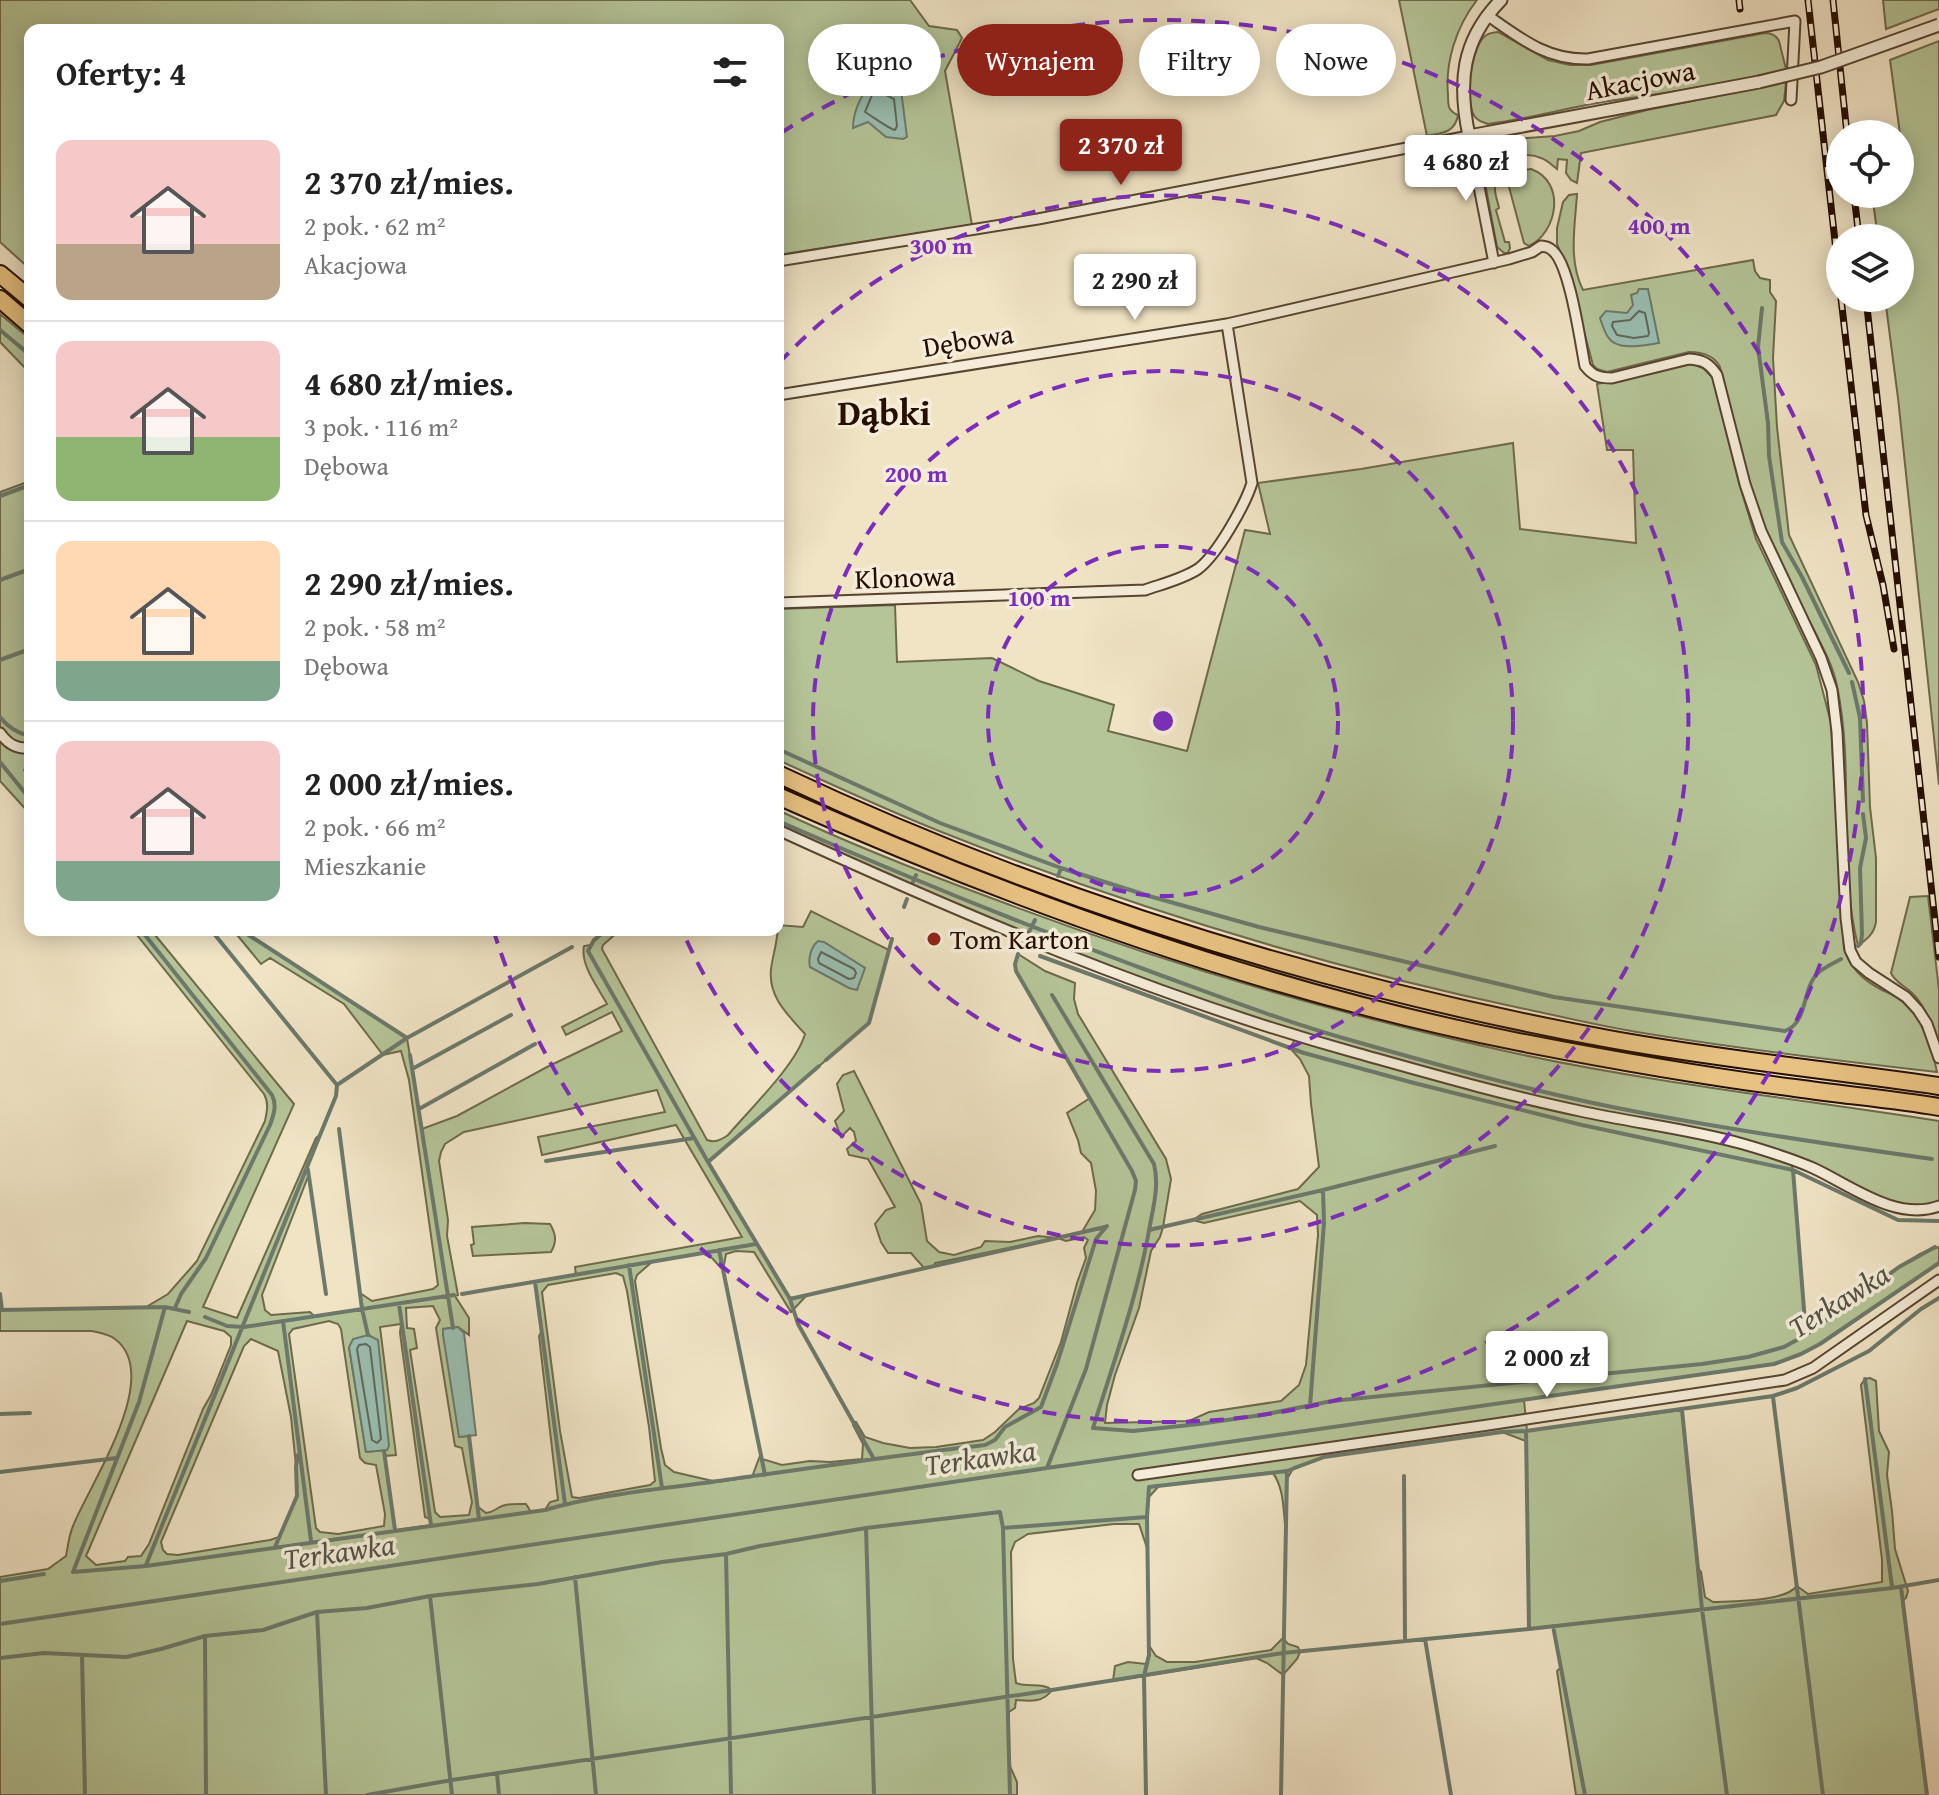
<!DOCTYPE html>
<html lang="pl">
<head>
<meta charset="utf-8">
<style>
  :root { --surface:#fff; --page:#f2f2f2; --text:#222; --muted:#767676; --line:#e0e0e0; --accent:#8f2418 }
  body { margin:0; font-family:"Gentium Book Plus",serif; background:var(--page); color:var(--text); height:100vh; display:flex; flex-direction:column; font-size:30px; white-space:nowrap }
  * { box-sizing:border-box; margin:0 }
  p { font-size:26px; color:var(--muted) }
  .icon { flex:none; width:44px; height:44px; fill:none; stroke:currentColor; stroke-width:2; stroke-linecap:round; stroke-linejoin:round }
  .map { position:relative; flex:1; overflow:hidden }
  .side { position:absolute; left:24px; top:24px; width:760px; height:912px; display:flex; flex-direction:column; background:var(--surface); border-radius:16px; box-shadow:0 4px 20px #0003 }
  .side>* { flex:none }
  .top-card { position:absolute; left:808px; top:24px; width:760px; height:72px; display:flex; gap:16px }
  .fabs { position:absolute; left:1826px; top:120px; display:grid; gap:16px }
  .fabs a { display:grid; place-items:center; width:88px; height:88px; border-radius:50%; background:var(--surface); box-shadow:0 4px 20px #0003; font-size:40px }
  .price { position:absolute; translate:-50% -68px; padding:0 18px; border-radius:8px; background:#fff; color:#222; font-size:26px; line-height:52px; filter:drop-shadow(0 2px 4px #0008) }
  .price::after { content:''; position:absolute; left:50%; top:48px; width:24px; height:18px; margin-left:-12px; background:inherit; clip-path:polygon(0 0,100% 0,50% 100%) }
  .price.active { background:var(--accent); color:#fff }
  ul { padding:0; list-style:none }
  li { display:flex; align-items:center; gap:24px; height:200px; padding:0 32px }
  li+li { border-top:2px solid var(--line) }
  li span { display:grid; place-items:center; flex:none; width:224px; height:160px; border-radius:16px; color:#555 }
  li>.icon { margin-inline-start:auto }
  span .icon { width:96px; height:96px; fill:#fffc; stroke-width:1 }
  li b { font-size:34px }
  h2 { display:flex; justify-content:space-between; align-items:center; height:96px; padding:0 32px; font-size:34px }
  .pill { padding:0 28px; border-radius:36px; background:var(--surface); box-shadow:0 4px 20px #0003; font-size:28px; line-height:72px }
  .pill.active { background:var(--accent); color:#fff }
  .map>svg:first-child { display:block }
</style>
</head>
<body>
<div class="map">
<svg width="1939" height="1795" viewBox="0 0 1939 1795">
  <rect width="100%" height="100%" fill="#f0e4c5"/>
  <filter id="stains"><feTurbulence type="fractalNoise" baseFrequency=".0025" numOctaves="4"/><feColorMatrix values="0 0 0 0 .2 0 0 0 0 .09 0 0 0 0 .02 0 0 0 .5 -.17"/></filter>
  <radialGradient id="worn" r=".72"><stop offset=".6" stop-color="#630" stop-opacity="0"/><stop offset="1" stop-color="#630" stop-opacity=".3"/></radialGradient>
  <path fill="#b5c598" stroke="#6e6a4c" stroke-width="2" fill-rule="evenodd" d="M0 0H910L929 26 957 30 962 38 945 71 972 225 778 255V30H30V269L0 242Z
    M1399 0H1477C1456 27 1445 62 1448 95 1448 106 1448 111 1458 115 1455 133 1442 133 1427 136Z
    M1883 0H1939V9L1886 29Z
    M1498 32 1548 60 1570 65H1591L1765 33C1771 33 1776 35 1779 41L1786 69C1728 84 1669 93 1609 101 1569 107 1529 119 1488 124 1482 122 1480 122 1476 118 1463 104 1471 47 1485 36 1490 32 1492 33 1498 32Z
    M1939 41V785L1898 398 1885 298H1900V238H1878L1872 194H1900V156H1903L1890 60Z
    M1786 82 1784 101 1776 115 1581 153 1577 183 1571 180 1566 173 1567 160 1558 159 1557 169C1552 165 1547 160 1541 158 1519 148 1495 166 1495 189 1495 196 1498 202 1499 208L1496 210 1505 242H1509L1510 248 1508 253H1504L1497 247 1482 167 1483 156 1488 149 1501 140 1555 136 1579 131 1600 122 1647 110Z
    M1531 169C1567 182 1557 233 1529 246L1524 243 1509 187C1511 175 1519 170 1531 169Z
    M1577 194C1575 227 1568 260 1583 290L1753 260 1755 271 1760 278 1770 280V292L1776 301 1773 358 1777 427 1789 535 1858 682 1864 701 1867 723 1870 807 1876 858V922C1874 934 1867 939 1858 946 1837 862 1855 771 1837 686 1833 666 1823 648 1814 630 1797 597 1780 565 1766 531 1744 479 1735 421 1720 367 1714 355 1702 352 1689 352L1607 372 1597 369 1593 365 1567 268 1557 244V228L1563 202 1569 195Z
    M0 314 30 339V373L0 342Z
    M1692 364 1703 368 1713 378 1739 483 1756 539 1816 665 1831 723 1844 949C1851 969 1863 980 1882 990 1888 993 1894 995 1899 999 1921 1014 1932 1047 1937 1072 1839 1061 1740 1049 1643 1033 1605 1027 1567 1018 1530 1010 1328 968 1130 907 939 831 884 809 831 784 778 760V609L895 605 897 662 992 658 1039 681 1114 705 1108 731 1187 751 1245 530 1270 534 1258 483 1361 469 1513 443 1520 529 1636 543 1633 450H1607L1597 384Z
    M30 481V765L24 770 30 779V814L0 781V492Z
    M778 810C851 845 926 874 1002 902 1169 965 1340 1015 1514 1053 1654 1083 1797 1099 1939 1121V1206L1908 1209 1790 1160 1793 1170 1806 1334 1899 1267 1920 1254 1939 1247V1263L1820 1344 1801 1354 1774 1364 1524 1400 1527 1431 1682 1410 1698 1568 1701 1572 1705 1597 1713 1602C1734 1601 1784 1602 1797 1586L1808 1594 1882 1582V1560L1861 1385 1865 1379 1870 1378 1876 1381 1879 1431 1889 1452 1887 1475 1892 1511 1895 1549 1908 1591 1906 1598 1902 1601 1927 1795H1576L1557 1671 1561 1667 1553 1626 1529 1629 1526 1441 1502 1432 1324 1457 1294 1467 1287 1479 1286 1533C1283 1513 1285 1488 1272 1472L1159 1486 1148 1498 1147 1548 1139 1524H1114L1028 1534 1015 1542 1011 1552 1013 1659 1016 1683C1028 1688 1042 1682 1052 1690 1043 1703 1030 1701 1016 1700L1015 1708 1009 1712V1764L1017 1782V1795H0V1577L48 1569 66 1556C68 1546 69 1535 73 1526 89 1485 164 1376 115 1339 108 1334 100 1333 92 1331H0V1310L146 1307 168 1294 197 1261 265 1121C267 1111 269 1103 264 1094L133 930H151L294 1104 203 1307 237 1318 316 1138 320 1135 308 1166 309 1174 262 1295 265 1310 271 1315 310 1312 315 1317 362 1309 360 1293 372 1301 433 1289 438 1285 409 1080 401 1051 383 1055 344 1004 270 958 261 964 233 930H241L407 1038 422 1129 457 1116 547 1067 622 1031 612 1012 566 1035 562 1027 607 1004C598 987 580 965 584 946L590 945 606 930H620L603 945 602 949 707 1140C715 1143 721 1140 728 1135 750 1109 796 1065 805 1034 788 1015 768 997 771 969 773 954 778 940 778 925L803 927 811 911 889 950 869 1023 708 1162 790 1298 807 1295 791 1312 754 1252 736 1251 726 1254 723 1270 712 1258 702 1253 652 1262 637 1275 635 1281 661 1448 665 1465 674 1472 717 1482 752 1477 761 1453 762 1459 782 1465 810 1461 830 1462 862 1459 863 1444 853 1425V1422H856L865 1437 883 1443 910 1448 936 1447 983 1440 995 1432 1019 1409 1034 1403 1039 1398 1061 1342 1077 1283 1086 1258 1084 1248 1088 1240 1084 1237 1066 1241 1058 1238 935 1263V1266L924 1268 911 1253H888L881 1242 875 1224 886 1210 895 1207 868 1159 849 1155 847 1149 856 1141 854 1132 850 1128 841 1137 835 1121 844 1111 837 1084 843 1075 854 1071 921 1204 927 1241 939 1252 954 1255 981 1247 985 1241 1010 1242 1038 1236 1058 1238 1082 1232 1095 1210 1096 1191 1091 1163 1081 1153 1078 1140 1067 1113 1090 1098 1016 971 1015 964 1018 954 1045 971 1075 983 1074 999 1078 1014 1166 1159 1171 1179 1163 1227 1160 1237 1151 1251 1139 1308 1115 1375 1107 1405 1105 1423 1189 1421 1209 1412 1281 1401 1299 1385 1306 1365 1318 1235 1317 1215 1300 1201 1204 1223 1193 1220 1202 1214 1298 1189 1319 1167 1311 1104 1309 1076 1300 1059 1290 1048 1297 1036 1126 977 778 830ZM657 1090 665 1112 538 1137 542 1155 676 1125 742 1237 575 1267 576 1275 535 1282 542 1331 539 1336 558 1500 550 1502 545 1510 531 1512 526 1504C519 1504 509 1503 502 1506 495 1509 494 1512 486 1513L477 1506 469 1436 460 1437 443 1329 458 1327 469 1335V1318L455 1296 458 1295 447 1236 448 1220 439 1161 441 1152 445 1144 464 1132ZM616 1273 623 1276 627 1291 649 1427 655 1481 650 1485 579 1498 572 1497 560 1431 542 1292 548 1285ZM433 1306 440 1320 436 1328 455 1446 462 1448 472 1502 469 1515 440 1517 435 1512 410 1350 417 1348 414 1329 407 1328 406 1308ZM187 1321 224 1331 231 1337V1345L211 1395 203 1409 149 1544 141 1556 128 1557 125 1561 96 1565 86 1556ZM329 1321 338 1324 341 1329 360 1458 365 1463 376 1465 385 1514 384 1526 338 1534 320 1532 316 1528 289 1334 293 1329ZM401 1324 400 1333 425 1517 430 1519 431 1525 395 1530 384 1456 396 1455 380 1327ZM251 1339 278 1351 291 1417 296 1466 297 1496 279 1537 270 1540 178 1555 167 1554 163 1550 161 1542 244 1346ZM349 1347 387 1450 366 1452Z
    M1928 896 1939 990V1045C1933 1028 1927 1010 1915 996 1908 987 1896 984 1891 973L1910 897Z
    M525 1223 550 1224C556 1234 557 1242 551 1252L473 1256 471 1245 474 1244 472 1227Z
    M1283 1638 1288 1644 1298 1647 1300 1652 1297 1659 1283 1675 1267 1663 1256 1658 1113 1681 1115 1666 1128 1662 1146 1664 1149 1655 1148 1644 1156 1656 1167 1662H1195L1271 1650Z"/>
  <path fill="#9abfb2" stroke="#6c796b" stroke-width="2" d="M883 38 897 45 902 59 900 83C883 82 866 84 855 70L858 53 870 43Z
    M878 85 901 90 907 137 903 139 886 137 868 122 853 128C853 112 860 99 868 86Z
    M1639 289H1648L1659 343C1645 345 1617 352 1608 337 1604 331 1602 324 1600 318L1606 311 1627 313 1633 305 1631 295 1637 293Z
    M818 941 824 942 865 968 857 990 849 988 810 967C808 958 811 947 818 941Z
    M458 1327 464 1333 476 1435 459 1437 443 1335V1329Z
    M368 1335 378 1340 389 1446 387 1450 366 1452 349 1347 353 1339Z"/>
  <g fill="none" stroke-linecap="round" stroke-linejoin="round">
    <path stroke="#606759" stroke-width="2" d="M883 47 891 52 894 61 892 73 881 75 865 69 863 66 865 57 874 51Z
      M880 92 894 99 897 126 895 130C889 129 872 116 865 112L872 95Z
      M1639 311 1645 313 1649 333 1648 336 1634 338 1617 335 1612 326 1613 322 1630 320Z
      M821 952 854 969 856 973 854 978 849 979 819 963 818 959Z
      M366 1344 370 1347 381 1439 377 1443 372 1440 357 1349 359 1345Z"/>
    <path stroke="#6c796b" stroke-width="4" d="M1762 308 1758 347 1768 423 1769 456 1782 542 1802 577 1849 673
      M0 330 30 355
      M0 496 30 485
      M0 580 30 569
      M0 660 30 649
      M1852 682 1860 718 1863 801
      M0 717C7 726 15 732 27 735L30 725
      M778 749 940 823 1061 868
      M28 759H30
      M0 762 30 799
      M778 821C904 876 1031 928 1160 975 1223 998 1286 1022 1350 1040 1445 1067 1541 1094 1638 1112 1736 1131 1833 1145 1932 1159
      M1058 876 1061 868 1149 896 1259 927 1554 997 1785 1031C1809 1022 1801 988 1819 972 1825 967 1834 963 1841 959
      M913 882 916 875
      M904 907 907 899
      M141 930 272 1095C277 1105 274 1114 270 1125L206 1258 181 1294 175 1308
      M211 930 337 1085 407 1038 572 947
      M241 930 407 1038
      M606 930 594 940 588 951 708 1162 790 1299 1105 1227
      M1029 932 1035 920
      M1858 946 1861 943 1862 934 1860 868 1866 838 1863 814
      M1018 954 1015 964 1016 971 1132 1171 1136 1181 1135 1190 1086 1369 1047 1468
      M1040 956 1304 1053 1414 1083 1582 1125 1793 1170 1898 1220 1939 1221
      M1052 995 1154 1164C1159 1185 1154 1204 1150 1225 1138 1295 1114 1361 1093 1428L1133 1431 1199 1424 1262 1415 1332 1401 1702 1364 1748 1357 1784 1347 1806 1335 1899 1267 1935 1247
      M410 1055 453 1328
      M826 1060 869 1023 892 939
      M412 1069 511 1015
      M419 1109 535 1044
      M339 1129 362 1309 368 1335
      M546 1161 694 1138
      M708 1162 819 1066
      M308 1170 326 1294
      M1793 1170 1806 1335
      M1149 1230 1323 1190 1495 1146
      M719 1250 765 1475
      M629 1265 662 1488
      M535 1282 565 1504
      M0 1294 2 1310
      M462 1294 756 1244
      M790 1299 798 1324 874 1459
      M399 1304 431 1525
      M165 1307 139 1402 73 1572 146 1566 545 1510C604 1493 665 1489 725 1480 812 1468 898 1455 985 1445L995 1440 1005 1427 1041 1407 1057 1364 1096 1239 1107 1226
      M0 1310 165 1307 189 1312
      M205 1317 227 1326 244 1327 454 1295
      M283 1321 311 1541
      M1865 1379 1892 1587
      M1773 1397 1823 1795
      M1310 1406 1324 1223 1323 1190
      M1682 1410 1702 1609 1727 1795
      M0 1414 30 1413
      M1526 1431 1529 1629
      M469 1436 479 1519
      M384 1451 395 1530
      M0 1472 117 1458
      M1404 1476 1405 1641
      M866 1528 874 1795
      M1003 1528 1147 1517
      M275 1547 297 1496 296 1466 298 1455
      M726 1554 731 1795
      M146 1565 320 1135 336 1096 337 1085
      M575 1577 596 1795
      M0 1581 44 1574
      M1901 1587 1927 1795
      M430 1596 452 1795
      M317 1612 326 1795
      M0 1624 1047 1468 1774 1364 1801 1354 1820 1344 1939 1263
      M1553 1626 1585 1795
      M205 1636 206 1795
      M1425 1639 1451 1795
      M82 1655 85 1795
      M0 1658 44 1653 126 1657 161 1649 205 1636 263 1630 317 1612 367 1608 430 1596 538 1584 662 1562 726 1554 760 1546 866 1528 1000 1512 1003 1528 1010 1795
      M497 1773 499 1795
      M367 1795 452 1780 1052 1690 1283 1653 1529 1629 1892 1588 1939 1580
      M1146 1795 1144 1676 1149 1655 1147 1517 1149 1487 1287 1471 1324 1457 1502 1432 1526 1431 1773 1396 1797 1388 1869 1351 1921 1309 1939 1298
      M1281 1795 1287 1471"/>
    <defs>
      <path id="minor" d="M1487 15C1520 38 1546 60 1588 59L1795 21 1791 100
        M778 261 1038 219 1469 136 1494 263
        M778 395 1227 324 1509 259 1532 252 1541 246C1547 247 1549 247 1553 251 1570 266 1580 341 1585 366 1593 376 1599 378 1612 378L1689 359C1703 360 1709 363 1717 375L1745 484 1761 531 1821 658 1832 690 1837 732 1846 918 1850 950 1856 962 1869 973 1906 997 1918 1010 1927 1024 1939 1058
        M778 603 1145 590C1162 584 1183 579 1198 569 1217 555 1245 505 1252 483L1227 324
        M0 733C8 744 16 749 30 748
        M778 830C964 915 1155 997 1353 1052 1428 1073 1504 1095 1580 1111 1634 1123 1690 1129 1743 1144 1767 1151 1790 1158 1813 1168 1850 1185 1896 1222 1939 1206
        M1138 1475 1488 1425 1785 1380 1813 1368 1939 1280"/>
      <path id="tertiary" d="M1501 0C1461 41 1458 83 1469 136L1759 82"/>
      <path id="motorway" d="M0 274 30 299
        M0 299 30 325
        M778 774C1041 898 1322 986 1609 1039 1718 1059 1829 1070 1939 1086
        M778 796C1016 902 1263 991 1519 1042 1611 1060 1702 1076 1795 1088 1843 1095 1891 1099 1939 1107"/>
    </defs>
    <use href="#minor" stroke="#584431" stroke-width="13"/>
    <use href="#tertiary" stroke="#584431" stroke-width="15"/>
    <use href="#motorway" stroke="#260f00" stroke-width="20"/>
    <use href="#minor" stroke="#f5edd9" stroke-width="9"/>
    <use href="#tertiary" stroke="#f5edd9" stroke-width="11"/>
    <use href="#motorway" stroke="#e8c282" stroke-width="16"/>
    <defs>
      <path id="rail" d="M1739 0 1740 9
        M1808 0 1840 286
        M1833 0 1847 134
        M1854 194 1859 238
        M1841 298 1866 515 1883 585 1894 649
        M1866 298 1939 957"/>
    </defs>
    <use href="#rail" stroke="#260f00" stroke-width="7"/>
    <use href="#rail" stroke="#f5edd9" stroke-width="4" stroke-dasharray="12" stroke-linecap="butt"/>
    <defs>
      <path id="tertiary-bridge" d="M1759 82 1821 67 1939 25"/>
    </defs>
    <use href="#tertiary-bridge" stroke="#584431" stroke-width="15" stroke-linecap="butt"/>
    <use href="#tertiary-bridge" stroke="#f5edd9" stroke-width="11"/>
  </g>
  <g fill="none" stroke="#7b2cbf" stroke-width="4" stroke-dasharray="14 10">
    <circle cx="1163" cy="721" r="175"/>
    <circle cx="1163" cy="721" r="350"/>
    <path d="M779 363A525 525 0 1 1 682 930"/>
    <path d="M781 133A701 701 0 1 1 494 932"/>
  </g>
  <circle fill="#8f2418" stroke="#f5edd9" stroke-width="3" cx="934" cy="939" r="8"/>
  <g text-anchor="middle" stroke-width="7" stroke-linejoin="round" paint-order="stroke">
    <g font-size="28" fill="#260f00" stroke="#f5edd9">
      <text transform="translate(1640 80) rotate(-11)" y="10">Akacjowa</text>
      <text transform="translate(968 340) rotate(-9)" y="10">Dębowa</text>
      <text transform="translate(905 577) rotate(-2)" y="10">Klonowa</text>
    </g>
    <g font-size="28" fill="#260f00" stroke="#f5edd9" text-anchor="start">
      <text x="950" y="949">Tom Karton</text>
    </g>
    <g font-size="30" font-style="italic" fill="#545547" stroke="#f5edd9">
      <text transform="translate(1839 1301) rotate(-32)" y="10">Terkawka</text>
      <text transform="translate(980 1458) rotate(-8)" y="10">Terkawka</text>
      <text transform="translate(339 1552) rotate(-8)" y="10">Terkawka</text>
    </g>
    <g font-size="36" font-weight="bold" fill="#260f00" stroke="#f5edd9">
      <text x="884" y="425">Dąbki</text>
    </g>
  </g>
  <circle cx="1163" cy="721" r="12" fill="#7b2cbf" stroke="#f5edd9" stroke-width="4"/>
  <g font-size="24" text-anchor="middle" font-weight="bold" fill="#7b2cbf" stroke="#f5edd9" stroke-width="7" stroke-linejoin="round" paint-order="stroke">
    <text x="1659" y="234">400 m</text>
    <text x="941" y="254">300 m</text>
    <text x="916" y="482">200 m</text>
    <text x="1039" y="606">100 m</text>
  </g>
  <rect width="100%" height="100%" filter="url(#stains)"/>
  <rect width="100%" height="100%" fill="url(#worn)"/>
</svg>
<div class="fabs">
<a><svg class="icon" aria-label="locate" viewBox="0 0 24 24"><circle cx="12" cy="12" r="6"/><path d="M12 2v4M12 18v4M2 12h4M18 12h4"/></svg></a>
<a><svg class="icon" aria-label="layers" viewBox="0 0 24 24"><path d="M12 4l9 5-9 5-9-5zM3 14l9 5 9-5"/></svg></a>
</div>
<b class="price active" style="left:1121px;top:187px">2 370 zł</b>
<b class="price" style="left:1466px;top:203px">4 680 zł</b>
<b class="price" style="left:1135px;top:322px">2 290 zł</b>
<b class="price" style="left:1547px;top:1399px">2 000 zł</b>
<div class="top-card">
<a class="pill">Kupno</a>
<a class="pill active">Wynajem</a>
<a class="pill">Filtry</a>
<a class="pill">Nowe</a>
</div>
<section class="side">
<h2>Oferty: 4<svg class="icon" aria-label="filters" viewBox="0 0 24 24"><path d="M4 7h16M4 17h16"/><circle cx="9" cy="7" r="2"/><circle cx="15" cy="17" r="2"/></svg></h2>
<ul>
<li><span style="background:linear-gradient(#f6c9c9 65%,#b9a48a 0)"><svg class="icon" aria-label="home" viewBox="0 0 24 24"><path d="M3 11l9-7 9 7M6 9v11h12V9"/></svg></span><div><b>2 370 zł/mies.</b><p>2 pok. · 62 m²</p><p>Akacjowa</p></div></li>
<li><span style="background:linear-gradient(#f6c9c9 60%,#8fb573 0)"><svg class="icon" aria-label="home" viewBox="0 0 24 24"><path d="M3 11l9-7 9 7M6 9v11h12V9"/></svg></span><div><b>4 680 zł/mies.</b><p>3 pok. · 116 m²</p><p>Dębowa</p></div></li>
<li><span style="background:linear-gradient(#ffd9b3 75%,#7fa58c 0)"><svg class="icon" aria-label="home" viewBox="0 0 24 24"><path d="M3 11l9-7 9 7M6 9v11h12V9"/></svg></span><div><b>2 290 zł/mies.</b><p>2 pok. · 58 m²</p><p>Dębowa</p></div></li>
<li><span style="background:linear-gradient(#f6c9c9 75%,#7fa58c 0)"><svg class="icon" aria-label="home" viewBox="0 0 24 24"><path d="M3 11l9-7 9 7M6 9v11h12V9"/></svg></span><div><b>2 000 zł/mies.</b><p>2 pok. · 66 m²</p><p>Mieszkanie</p></div></li>
</ul>
</section>
</div>
</body>
</html>
